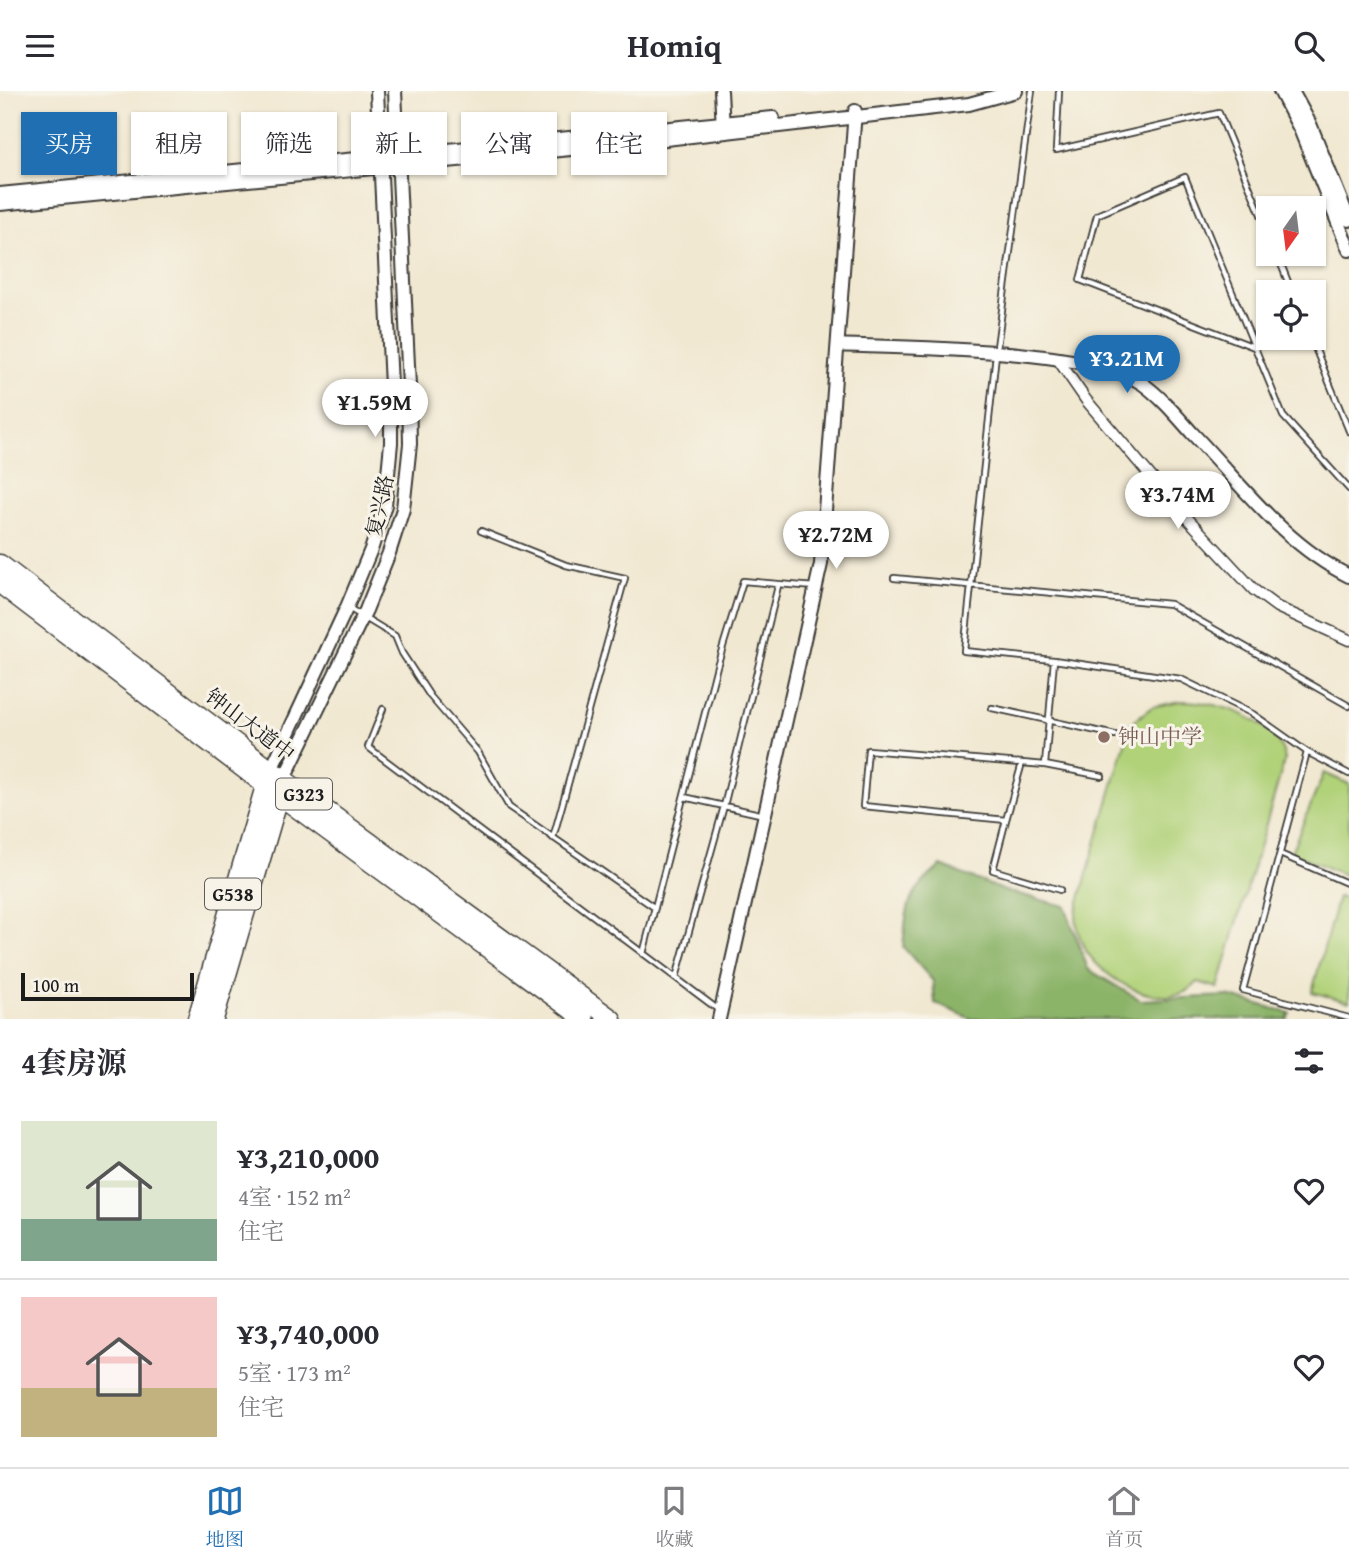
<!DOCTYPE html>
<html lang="zh">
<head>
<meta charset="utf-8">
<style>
  :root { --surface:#fff; --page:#f2f2f3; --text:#2b2b33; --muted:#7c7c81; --line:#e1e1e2; --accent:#1f6fb2 }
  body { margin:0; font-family:"Gentium Book Plus","Noto Serif SC",serif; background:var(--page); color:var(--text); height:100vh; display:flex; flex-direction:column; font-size:26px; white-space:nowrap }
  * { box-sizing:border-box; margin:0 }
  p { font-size:23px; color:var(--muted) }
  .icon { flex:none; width:38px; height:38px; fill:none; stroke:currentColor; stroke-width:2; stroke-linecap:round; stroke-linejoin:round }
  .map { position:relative; height:928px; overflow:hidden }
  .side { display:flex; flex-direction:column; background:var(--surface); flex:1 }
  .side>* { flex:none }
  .guide { position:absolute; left:21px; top:21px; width:700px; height:63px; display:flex; gap:14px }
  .needle { width:46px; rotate:194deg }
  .fabs { position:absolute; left:1256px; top:105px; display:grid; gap:14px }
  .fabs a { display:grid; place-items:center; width:70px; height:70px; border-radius:0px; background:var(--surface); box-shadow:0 2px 5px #0004; font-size:35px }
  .scale { position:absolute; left:21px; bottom:18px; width:173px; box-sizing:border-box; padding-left:7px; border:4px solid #1c1c1c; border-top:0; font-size:19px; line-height:24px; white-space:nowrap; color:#1c1c1c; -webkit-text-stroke:5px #f7f3e8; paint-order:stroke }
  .price { position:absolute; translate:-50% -60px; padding:0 16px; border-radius:24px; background:#fff; color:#222; font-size:23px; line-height:46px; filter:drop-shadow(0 2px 4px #0008) }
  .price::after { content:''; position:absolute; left:50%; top:42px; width:21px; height:16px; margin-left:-10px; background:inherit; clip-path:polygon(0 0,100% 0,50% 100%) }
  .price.current { background:var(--accent); color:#fff }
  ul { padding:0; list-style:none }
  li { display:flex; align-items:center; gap:21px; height:175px; padding:0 21px }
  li+li { border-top:2px solid var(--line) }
  li span { display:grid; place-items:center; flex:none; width:196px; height:140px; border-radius:0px; color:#555 }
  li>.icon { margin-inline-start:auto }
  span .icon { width:84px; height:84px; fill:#fffc; stroke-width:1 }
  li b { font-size:30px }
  h2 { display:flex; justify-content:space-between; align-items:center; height:84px; padding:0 21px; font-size:30px }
  .tag { padding:0 24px; border-radius:0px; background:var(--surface); box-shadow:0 2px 5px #0004; font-size:24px; line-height:63px }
  .tag.current { background:var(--accent); color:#fff }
  header { display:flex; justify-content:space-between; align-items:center; height:91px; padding:0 21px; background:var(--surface); font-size:32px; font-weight:700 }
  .menu { display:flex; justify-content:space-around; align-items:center; height:98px; border-top:2px solid var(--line); background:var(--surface); font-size:19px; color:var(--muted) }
  .menu a { display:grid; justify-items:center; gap:4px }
  .menu .current { color:var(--accent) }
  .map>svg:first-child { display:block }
</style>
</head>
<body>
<header><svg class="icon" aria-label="menu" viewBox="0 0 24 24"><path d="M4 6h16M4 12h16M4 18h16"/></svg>Homiq<svg class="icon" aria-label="search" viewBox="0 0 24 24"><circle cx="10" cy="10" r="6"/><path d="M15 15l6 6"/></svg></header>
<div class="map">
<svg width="1349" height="928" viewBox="0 0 1349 928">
  <rect width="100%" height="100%" fill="#f7f3e8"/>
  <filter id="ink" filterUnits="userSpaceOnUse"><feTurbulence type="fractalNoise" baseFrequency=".0143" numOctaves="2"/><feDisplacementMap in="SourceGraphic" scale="14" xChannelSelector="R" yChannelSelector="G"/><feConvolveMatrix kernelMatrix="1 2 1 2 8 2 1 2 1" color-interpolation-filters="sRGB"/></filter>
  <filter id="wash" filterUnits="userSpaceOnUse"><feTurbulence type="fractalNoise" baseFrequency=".00686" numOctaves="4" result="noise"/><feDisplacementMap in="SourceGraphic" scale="28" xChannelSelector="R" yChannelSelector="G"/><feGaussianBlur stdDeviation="1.57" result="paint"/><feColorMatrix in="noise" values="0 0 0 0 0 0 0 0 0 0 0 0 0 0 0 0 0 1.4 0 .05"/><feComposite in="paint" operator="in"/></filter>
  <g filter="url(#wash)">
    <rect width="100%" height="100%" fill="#f1e8d1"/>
    <path fill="#b1d279" stroke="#66774a" stroke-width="2" d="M1180 610C1216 610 1277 627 1285 668L1218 897 1198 891C1167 926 1100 889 1083 854 1078 844 1076 832 1076 821L1131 632 1152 616Z
      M1324 682 1349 693V786L1291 761Z
      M1338 806 1349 809V911L1312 901Z"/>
    <path fill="#8cb469" stroke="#546842" stroke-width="2" d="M941 775 1003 799 1065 815 1088 878 1140 909 1228 905 1290 922 1287 928H972L935 912 933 890 903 856C907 814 906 803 941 775Z"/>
  </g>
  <g filter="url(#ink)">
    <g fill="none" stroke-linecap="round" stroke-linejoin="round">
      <defs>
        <path id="lane" d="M1032 0 996 263 964 560 1054 569 1045 674 868 659 863 715 1006 729 993 779 1060 799
          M1059 0 1056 59 1219 22 1269 143
          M1277 163 1292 201
          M1311 247 1349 340
          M1254 256 1080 189 1097 124 1185 86 1283 325 1349 398
          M481 440 566 474 625 487 553 747
          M894 487 1170 513 1349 615
          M347 516 395 545 402 562 430 605 478 661 509 716 655 817
          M1054 569 1181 588 1253 623 1307 661
          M992 617 1115 644
          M383 618 368 656 720 920
          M1045 674 1102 685
          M1349 683 1307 661 1243 899 1349 927
          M684 706 764 724
          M1006 729 1022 672
          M1280 763 1349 793
          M643 863 717 575 743 490 815 496
          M676 887 724 715 778 495"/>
        <path id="street" d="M1059 270 1086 309 1175 414 1254 499 1277 516 1349 549"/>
        <path id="secondary" d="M721 0 723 38
          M1280 0 1300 38 1349 159
          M1292 0 1310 33 1349 129
          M0 103 773 27
          M0 113 623 53 969 13 1016 0
          M838 254C908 258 1090 256 1143 293 1161 306 1177 325 1192 342 1240 392 1285 454 1349 485
          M271 679 347 516 372 456 385 414 391 352V295L377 0
          M284 688 366 519 389 462 403 418 410 353 409 295 395 0
          M719 928 821 473 855 20"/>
        <path id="highway" d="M0 473 271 679 612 928
          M0 493 265 694 584 928
          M197 928 268 685
          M214 928 282 696"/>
      </defs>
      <use href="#lane" stroke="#3c3b37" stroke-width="8"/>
      <use href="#street" stroke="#3c3b37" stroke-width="13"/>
      <use href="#secondary" stroke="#3c3b37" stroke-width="16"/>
      <use href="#highway" stroke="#3c3b37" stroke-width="21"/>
      <use href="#lane" stroke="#fff" stroke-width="4.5"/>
      <use href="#street" stroke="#fff" stroke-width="10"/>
      <use href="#secondary" stroke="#fff" stroke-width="12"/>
      <use href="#highway" stroke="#fff" stroke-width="18"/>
    </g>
  </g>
  <circle fill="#8d6e63" stroke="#f7f3e8" stroke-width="2.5" cx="1104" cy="646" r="7"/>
  <g text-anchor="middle" stroke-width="6" stroke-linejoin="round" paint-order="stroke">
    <g fill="#f7f3e8" stroke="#5e5c59" stroke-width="2">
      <rect x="276" y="687.5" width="56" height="31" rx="5"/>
      <rect x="205" y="787.5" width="56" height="31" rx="5"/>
    </g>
    <g font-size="19" font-weight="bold" fill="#1c1c1c">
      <text x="304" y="710">G323</text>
      <text x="233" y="810">G538</text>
    </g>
    <g font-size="21" fill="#1c1c1c" stroke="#f7f3e8">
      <text transform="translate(380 415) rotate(-78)" y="7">复兴路</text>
      <text transform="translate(250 634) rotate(37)" y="7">钟山大道中</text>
    </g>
    <g font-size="21" fill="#785e54" stroke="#f7f3e8" text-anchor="start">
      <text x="1118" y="653">钟山中学</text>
    </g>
  </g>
</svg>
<div class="fabs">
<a><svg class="needle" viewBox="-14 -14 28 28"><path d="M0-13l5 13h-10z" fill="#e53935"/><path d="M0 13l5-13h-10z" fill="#7c7c81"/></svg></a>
<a><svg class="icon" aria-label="locate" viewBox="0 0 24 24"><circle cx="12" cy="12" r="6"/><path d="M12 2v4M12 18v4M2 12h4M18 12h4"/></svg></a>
</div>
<div class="scale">100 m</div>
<b class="price current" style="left:1127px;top:304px">¥3.21M</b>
<b class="price" style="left:375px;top:348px">¥1.59M</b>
<b class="price" style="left:1178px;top:440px">¥3.74M</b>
<b class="price" style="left:836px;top:480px">¥2.72M</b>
<div class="guide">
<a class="tag current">买房</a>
<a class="tag">租房</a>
<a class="tag">筛选</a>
<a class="tag">新上</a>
<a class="tag">公寓</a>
<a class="tag">住宅</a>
</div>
</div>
<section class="side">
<h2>4套房源<svg class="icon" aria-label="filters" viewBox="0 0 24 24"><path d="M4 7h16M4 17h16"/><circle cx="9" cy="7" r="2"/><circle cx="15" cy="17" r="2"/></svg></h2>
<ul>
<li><span style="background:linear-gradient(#dfe7d0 70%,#7fa58c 0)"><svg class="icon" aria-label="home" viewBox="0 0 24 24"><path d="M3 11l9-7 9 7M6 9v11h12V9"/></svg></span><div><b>¥3,210,000</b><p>4室 · 152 m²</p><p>住宅</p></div><svg class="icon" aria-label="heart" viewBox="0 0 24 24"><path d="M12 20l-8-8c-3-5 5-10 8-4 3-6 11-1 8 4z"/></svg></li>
<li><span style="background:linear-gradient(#f6c9c9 65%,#c2b280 0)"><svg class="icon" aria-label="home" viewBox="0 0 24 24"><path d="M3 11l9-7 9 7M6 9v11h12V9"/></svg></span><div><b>¥3,740,000</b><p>5室 · 173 m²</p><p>住宅</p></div><svg class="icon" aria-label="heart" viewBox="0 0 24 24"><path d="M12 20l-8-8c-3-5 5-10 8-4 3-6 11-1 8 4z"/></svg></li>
</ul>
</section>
<nav class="menu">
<a class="current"><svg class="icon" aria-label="map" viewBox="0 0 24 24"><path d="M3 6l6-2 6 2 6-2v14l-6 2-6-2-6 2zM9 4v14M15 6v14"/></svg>地图</a>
<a><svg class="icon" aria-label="saved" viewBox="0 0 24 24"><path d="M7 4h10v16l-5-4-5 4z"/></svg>收藏</a>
<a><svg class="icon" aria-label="home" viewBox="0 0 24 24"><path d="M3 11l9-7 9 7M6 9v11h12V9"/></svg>首页</a>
</nav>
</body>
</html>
